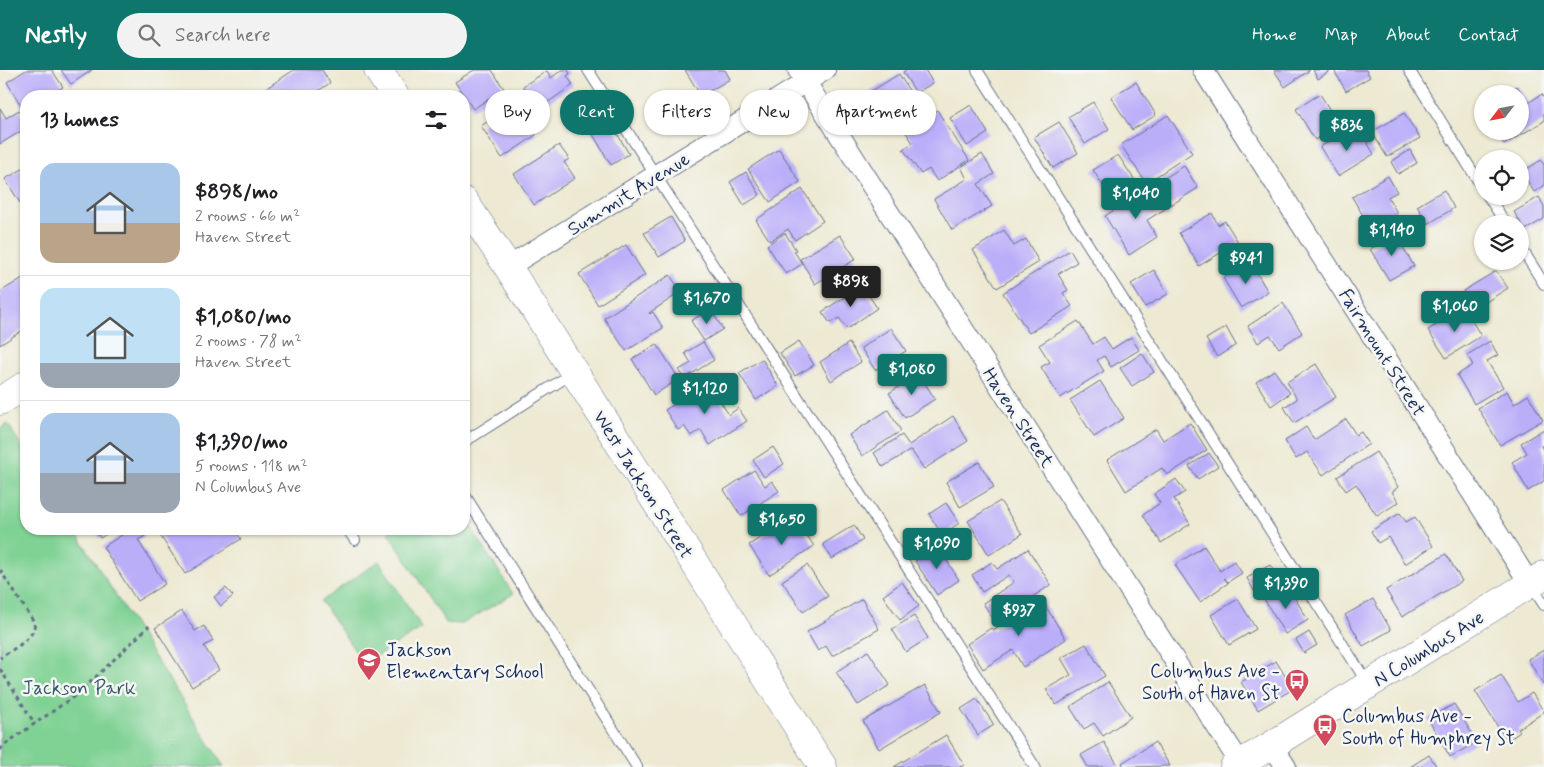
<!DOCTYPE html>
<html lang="en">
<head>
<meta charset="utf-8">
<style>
  :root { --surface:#fff; --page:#f2f2f2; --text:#202124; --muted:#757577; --line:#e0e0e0; --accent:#0f766e }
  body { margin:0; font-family:Mynerve,sans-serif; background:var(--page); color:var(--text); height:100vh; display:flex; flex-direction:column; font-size:19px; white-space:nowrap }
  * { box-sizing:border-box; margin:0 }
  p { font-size:16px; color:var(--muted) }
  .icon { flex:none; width:28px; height:28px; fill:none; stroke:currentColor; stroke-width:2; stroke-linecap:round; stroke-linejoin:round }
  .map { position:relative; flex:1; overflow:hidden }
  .side { position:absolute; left:20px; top:20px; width:450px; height:445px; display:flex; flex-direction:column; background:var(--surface); border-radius:20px; box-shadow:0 1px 4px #0004 }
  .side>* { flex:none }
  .banner { position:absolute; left:485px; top:20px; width:475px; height:45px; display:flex; gap:10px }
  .needle { width:32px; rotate:238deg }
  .tools { position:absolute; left:1474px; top:15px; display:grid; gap:10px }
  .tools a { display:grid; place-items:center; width:55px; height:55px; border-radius:50%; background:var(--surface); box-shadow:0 1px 4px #0004; font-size:25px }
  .price { position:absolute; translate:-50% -42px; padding:0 11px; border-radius:5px; background:var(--accent); color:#fff; font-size:16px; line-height:32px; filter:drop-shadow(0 1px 2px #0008) }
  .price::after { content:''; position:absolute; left:50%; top:30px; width:15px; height:11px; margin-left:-8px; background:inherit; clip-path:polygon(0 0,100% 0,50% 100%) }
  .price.selected { background:#222; color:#fff }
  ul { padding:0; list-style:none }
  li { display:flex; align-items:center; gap:15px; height:125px; padding:0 20px }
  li+li { border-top:1px solid var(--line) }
  li span { display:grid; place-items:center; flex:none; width:140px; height:100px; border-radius:15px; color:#555 }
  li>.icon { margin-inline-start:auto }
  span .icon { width:60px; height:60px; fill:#fffc; stroke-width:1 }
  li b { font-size:21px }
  h2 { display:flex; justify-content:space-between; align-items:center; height:60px; padding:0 20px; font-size:21px }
  .chip { padding:0 18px; border-radius:22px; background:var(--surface); box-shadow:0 1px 4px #0004; font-size:18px; line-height:45px }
  .chip.selected { background:var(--accent); color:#fff }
  header { display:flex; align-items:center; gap:30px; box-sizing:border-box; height:70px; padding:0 25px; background:var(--accent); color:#fff }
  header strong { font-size:24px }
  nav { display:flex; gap:28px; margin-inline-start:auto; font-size:18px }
  .search { width:350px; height:45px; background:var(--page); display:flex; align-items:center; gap:12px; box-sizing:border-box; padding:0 18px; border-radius:28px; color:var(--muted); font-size:19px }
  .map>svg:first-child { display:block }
</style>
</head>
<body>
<header>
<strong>Nestly</strong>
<div class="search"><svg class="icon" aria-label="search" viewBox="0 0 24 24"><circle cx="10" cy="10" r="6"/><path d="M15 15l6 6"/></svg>Search here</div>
<nav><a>Home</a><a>Map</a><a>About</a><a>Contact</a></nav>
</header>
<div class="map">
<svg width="1544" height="697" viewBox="0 0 1544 697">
  <rect width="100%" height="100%" fill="#f6f6f2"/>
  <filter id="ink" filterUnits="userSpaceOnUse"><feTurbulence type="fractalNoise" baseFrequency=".02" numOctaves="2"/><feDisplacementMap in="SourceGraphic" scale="10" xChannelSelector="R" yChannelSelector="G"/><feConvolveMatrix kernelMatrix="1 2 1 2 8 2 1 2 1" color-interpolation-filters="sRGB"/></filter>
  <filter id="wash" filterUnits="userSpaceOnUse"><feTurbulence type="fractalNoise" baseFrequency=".0096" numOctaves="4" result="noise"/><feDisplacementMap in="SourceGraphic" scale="20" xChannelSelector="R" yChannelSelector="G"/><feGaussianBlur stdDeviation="1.12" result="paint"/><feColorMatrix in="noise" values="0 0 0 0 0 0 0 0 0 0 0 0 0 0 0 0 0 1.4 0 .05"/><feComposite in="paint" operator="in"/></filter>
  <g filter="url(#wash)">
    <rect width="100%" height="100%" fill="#ede9d2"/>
    <path fill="#80d294" stroke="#4e8079" d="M8 354 26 384V459H74L224 697H0V359Z
      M464 446 513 524 462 554 446 553 388 462 393 459H464Z
      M379 491 422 558 364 594 321 531Z"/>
    <g id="blocks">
      <path fill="#bbaef9" d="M26 0H52L63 17 48 26H26V40L24 41 7 12Z
        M61 0H92L71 14Z
        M294 0H322L330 13 310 26H265L262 21Z
        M474 0H492L504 19 473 39 455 12Z
        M562 0H568L570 4 567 6 573 15 538 39 523 16 547 1 551 8Z
        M685 0H725L730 9 701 26Z
        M906 0H925L933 13 916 23 903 2Z
        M1274 0H1310L1285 17Z
        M1313 0H1331L1318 9Z
        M1337 0H1366L1370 7 1346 21 1335 2Z
        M899 4 919 37 890 54 870 22Z
        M1136 12 1156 45 1132 60 1111 27Z
        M1517 16 1528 33 1542 24 1544 28V51L1504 75 1496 61H1520V24H1504Z
        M1320 24 1339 55 1315 70 1296 39Z
        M1093 32 1109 59 1085 74 1068 47Z
        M515 33 536 65 502 88 481 56Z
        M971 35 988 63 967 76 950 48Z
        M601 36 629 84 611 95 582 46Z
        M0 38 6 48 19 40 26 52V58L0 74Z
        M937 40 969 90 937 111 929 99 921 104 903 79 913 73 905 61Z
        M1404 43 1420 68 1387 87 1372 62Z
        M1168 45 1192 83 1146 113 1121 75Z
        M1059 52 1078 83 1053 98 1034 67Z
        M1361 62 1374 84 1338 106 1320 77 1344 63 1348 70Z
        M559 75 569 89 564 92 575 108 534 135 514 104Z
        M779 79 800 112 770 132 748 99Z
        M1410 80 1417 93 1398 104 1391 92Z
        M982 84 994 104 978 114 992 136 952 160 934 129 967 109 961 97Z
        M1118 85 1136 112 1111 128 1093 100Z
        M1541 90 1544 95V116L1534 122 1522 102Z
        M1184 96 1198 118 1171 135 1157 113Z
        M26 97V130L20 133 5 109Z
        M746 102 760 125 744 135 730 112Z
        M1388 106 1397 122 1388 127 1397 143 1371 159 1352 127Z
        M1151 116 1165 139 1147 150 1157 167 1129 185 1105 146Z
        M802 119 823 151 795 170 788 159 770 171 756 150Z
        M1444 120 1454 138 1428 154 1417 136Z
        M1539 127 1544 136V149L1525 160 1514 142Z
        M1212 143 1218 155 1225 151 1238 172 1199 196 1179 163Z
        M671 147 685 171 659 187 644 163Z
        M1004 160 1014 176 1026 169 1039 192 997 218 973 180Z
        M785 163 796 180 794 181 802 194 786 204 767 175Z
        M1395 164 1414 196 1389 210 1370 179Z
        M840 165 856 189 815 214 800 189Z
        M626 175 645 205 598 235 579 204Z
        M1070 180 1077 192 1058 204 1068 220 1063 223 1072 236 1029 263 1003 223Z
        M1250 191 1268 222 1241 238 1223 208Z
        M1154 200 1168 224 1145 237 1131 214Z
        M1496 201 1508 218 1475 239 1463 221Z
        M670 205 681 222 649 243 650 244 653 242 663 258 626 281 604 248Z
        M26 206V258L0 275V222Z
        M862 215 877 238 847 259 839 248 830 253 822 242Z
        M1283 233 1302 263 1279 278 1270 265 1258 273 1248 256Z
        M1464 238 1481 266 1446 288 1428 260Z
        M710 239 723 259 704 271 691 251Z
        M1078 251 1093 274 1104 267 1112 279 1131 267 1139 280 1111 297 1104 286 1097 290 1104 301 1060 328 1041 297 1050 292 1039 275Z
        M1226 257 1236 275 1217 287 1206 269Z
        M891 258 906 281 875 300 861 278Z
        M799 271 814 295 795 306 780 283Z
        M1490 271 1498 285 1487 291 1503 317 1474 334 1457 305 1473 295 1467 285Z
        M703 272 714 290 685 308 679 300 691 293 685 283Z
        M849 273 861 292 831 311 820 292Z
        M657 274 679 309 654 325 632 289Z
        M1142 283 1154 302 1132 316 1120 298Z
        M762 289 778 316 756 330 739 303Z
        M1316 294 1336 327 1294 353 1284 337 1297 329 1287 312Z
        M1274 300 1290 323 1271 336 1256 312Z
        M919 304 935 329 905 348 889 323Z
        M1100 311 1124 348 1094 367 1070 330Z
        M708 312 729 345 738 338 747 351 710 375 701 360 691 366 684 356 678 360 665 340Z
        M1507 321 1514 334 1528 325 1543 350 1500 375 1478 338Z
        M888 340 901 361 862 386 849 365Z
        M953 346 968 371 924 399 911 380 883 397 874 383 902 365 909 375Z
        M1346 349 1356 365 1361 362 1369 374 1323 405 1307 382 1296 389 1285 371 1306 357 1314 370Z
        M1190 353 1207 380 1167 405 1162 398 1126 421 1107 390 1156 359 1163 370Z
        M1544 359V375L1541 376 1544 382V411L1528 421 1512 392 1527 383 1521 373Z
        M773 377 784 394 764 407 753 390Z
        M1376 382 1398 417 1392 422 1399 432 1377 446 1356 414 1346 421 1337 407Z
        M1209 383 1218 396 1198 409 1189 396Z
        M979 392 994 417 960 437 946 412Z
        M754 400 765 416 772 411 779 421 741 446 724 420Z
        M1176 409 1185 422 1174 429 1190 454 1161 473 1143 445 1160 433 1154 424Z
        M1000 431 1022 464 989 485 968 451Z
        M946 433 959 453 942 465 929 444Z
        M1400 443 1406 452 1415 447 1433 476 1405 494 1388 467 1378 473 1371 461Z
        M794 446 814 476 769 505 749 475Z
        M854 455 863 470 832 489 823 474Z
        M94 459H115L100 468Z
        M131 459H140L145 466 138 470 165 514 137 531 103 477Z
        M156 459H234L241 469 185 504Z
        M938 476 959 510 937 525 915 491Z
        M1204 476 1220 501 1234 491 1242 503 1228 512 1224 508 1228 513 1200 532 1175 495Z
        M1028 479 1051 515 994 551 983 533 1014 512 1009 505 982 522 972 505 992 492 997 499Z
        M1446 484 1462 511 1402 547 1386 520Z
        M807 495 828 526 803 542 782 511Z
        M1270 495 1277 506 1254 521 1247 508Z
        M902 512 919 536 900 550 883 526Z
        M1287 515 1308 550 1285 564 1264 529Z
        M226 518 233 526 221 536 214 527Z
        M862 529 879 559 832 586 826 576 818 581 807 562Z
        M1041 529 1066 569 1023 597 1013 580 983 599 967 574 991 558 993 560Z
        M1238 529 1256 559 1229 575 1211 545Z
        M1373 529 1391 560 1363 576 1345 545Z
        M182 541 195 561 204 556 213 571 204 576 219 600 192 617 155 558Z
        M914 546 928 568 906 582 892 559Z
        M1309 562 1317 575 1304 583 1296 570Z
        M1086 574 1105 606 1056 635 1046 619 1071 605 1061 588Z
        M1544 580V616L1528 589Z
        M868 581 890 615 858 635 836 602Z
        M1276 591 1293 619 1258 640 1241 612Z
        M1501 605 1518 632 1532 623 1544 642 1518 659 1520 662 1507 671 1475 621Z
        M1108 612 1131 647 1103 666 1094 653 1084 659 1070 637Z
        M925 615 941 642 879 679 863 651Z
        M977 629 994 655 978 665 961 639Z
        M1454 634 1477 672 1450 687 1428 649Z
        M946 665 964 695 960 697H894Z
        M1104 672 1119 697H1088L1081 685Z
        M1155 672 1170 696 1124 697 1122 693Z
        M1429 685 1437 697H1410Z"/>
    </g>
  </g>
  <g filter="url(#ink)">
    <use href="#blocks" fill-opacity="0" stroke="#647087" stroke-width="1"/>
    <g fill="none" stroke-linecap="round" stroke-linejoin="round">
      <defs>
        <path id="lane" d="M588 0 1035 697
          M977 0 1368 614
          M1409 0 1482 117
          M1488 126 1506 154
          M1520 176 1544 214
          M464 372 573 303
          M464 424 637 697
          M347 459 355 470
          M1531 515 1544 535"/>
        <path id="street" d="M798 0 1240 693
          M1203 0 1530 514
          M508 197 825 0
          M1272 675 1286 697"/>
        <path id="secondary" d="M378 0 395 26
          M464 131 508 197 823 697
          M0 331 26 315
          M1234 697 1272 675 1544 505"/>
      </defs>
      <use href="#lane" stroke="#647087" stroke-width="12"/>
      <use href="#street" stroke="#647087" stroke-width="22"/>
      <use href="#secondary" stroke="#647087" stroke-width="29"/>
      <path stroke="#647087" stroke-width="3" stroke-dasharray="4 4" stroke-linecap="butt" d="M0 500 34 552C38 567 11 580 0 588
        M0 599 35 654
        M0 680 4 675 79 623 149 556"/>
      <use href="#lane" stroke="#fff" stroke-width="10"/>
      <use href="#street" stroke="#fff" stroke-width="20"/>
      <use href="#secondary" stroke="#fff" stroke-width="28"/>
    </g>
  </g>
  <defs>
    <symbol id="school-pin" viewBox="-11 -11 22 30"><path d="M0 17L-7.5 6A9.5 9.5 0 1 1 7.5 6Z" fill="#d1495b" stroke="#f6f6f2"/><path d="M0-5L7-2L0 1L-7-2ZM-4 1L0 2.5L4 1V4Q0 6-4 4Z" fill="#fff"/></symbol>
    <symbol id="bus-pin" viewBox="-11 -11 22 30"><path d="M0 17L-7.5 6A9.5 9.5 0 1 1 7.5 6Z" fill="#d1495b" stroke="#f6f6f2"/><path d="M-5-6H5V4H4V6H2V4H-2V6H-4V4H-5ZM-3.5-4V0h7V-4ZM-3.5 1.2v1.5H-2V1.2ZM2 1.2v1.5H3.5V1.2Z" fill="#fff"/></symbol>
  </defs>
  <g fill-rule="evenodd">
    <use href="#school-pin" x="355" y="576" width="28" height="38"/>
    <use href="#bus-pin" x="1283" y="597" width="28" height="38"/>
    <use href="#bus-pin" x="1311" y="642" width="28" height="38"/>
  </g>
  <g text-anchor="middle" stroke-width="5" stroke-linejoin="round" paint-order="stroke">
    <g font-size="19" fill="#1b2f5e" stroke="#f6f6f2">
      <text transform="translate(628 123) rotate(-32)" y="7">Summit Avenue</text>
      <text transform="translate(1383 282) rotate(58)" y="7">Fairmount Street</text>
      <text transform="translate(1019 347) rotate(57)" y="7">Haven Street</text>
      <text transform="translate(644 414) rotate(58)" y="7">West Jackson Street</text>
      <text transform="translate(1428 578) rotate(-32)" y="7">N Columbus Ave</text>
    </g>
    <g font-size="19" fill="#1b2f5e" stroke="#f6f6f2" text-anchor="start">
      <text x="386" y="586">Jackson<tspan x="386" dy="22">Elementary School</tspan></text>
      <text x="1280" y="607" text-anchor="end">Columbus Ave -<tspan x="1280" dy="22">South of Haven St</tspan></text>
      <text x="1342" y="652">Columbus Ave -<tspan x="1342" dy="22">South of Humphrey St</tspan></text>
    </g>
    <g font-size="19" fill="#34586c" stroke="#f6f6f2">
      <text x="79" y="624">Jackson Park</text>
    </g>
  </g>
</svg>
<div class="tools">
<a><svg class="needle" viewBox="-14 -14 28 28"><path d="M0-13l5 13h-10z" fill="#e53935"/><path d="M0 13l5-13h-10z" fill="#757577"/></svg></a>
<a><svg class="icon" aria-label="locate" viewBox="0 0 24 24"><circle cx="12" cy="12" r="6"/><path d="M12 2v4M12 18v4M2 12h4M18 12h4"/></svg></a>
<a><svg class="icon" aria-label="layers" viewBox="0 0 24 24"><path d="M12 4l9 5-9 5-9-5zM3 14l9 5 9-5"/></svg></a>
</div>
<b class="price" style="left:1347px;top:82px">$836</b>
<b class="price" style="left:1136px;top:150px">$1,040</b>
<b class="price" style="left:1392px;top:187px">$1,140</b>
<b class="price" style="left:1246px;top:215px">$941</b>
<b class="price selected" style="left:851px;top:238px">$898</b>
<b class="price" style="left:707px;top:255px">$1,670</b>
<b class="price" style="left:1455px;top:263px">$1,060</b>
<b class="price" style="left:912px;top:326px">$1,080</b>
<b class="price" style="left:705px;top:345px">$1,120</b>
<b class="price" style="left:782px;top:476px">$1,650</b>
<b class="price" style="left:937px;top:500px">$1,090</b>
<b class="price" style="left:1286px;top:540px">$1,390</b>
<b class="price" style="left:1019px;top:567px">$937</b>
<div class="banner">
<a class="chip">Buy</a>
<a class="chip selected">Rent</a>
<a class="chip">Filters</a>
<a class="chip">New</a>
<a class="chip">Apartment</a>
</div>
<section class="side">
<h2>13 homes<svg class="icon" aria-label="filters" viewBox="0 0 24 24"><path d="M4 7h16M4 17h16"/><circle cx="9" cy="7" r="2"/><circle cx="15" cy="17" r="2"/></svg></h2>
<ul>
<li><span style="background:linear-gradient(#a9c7e8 60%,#b9a48a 0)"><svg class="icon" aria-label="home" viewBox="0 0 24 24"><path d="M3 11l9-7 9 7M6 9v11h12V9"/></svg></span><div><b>$898/mo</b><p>2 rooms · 66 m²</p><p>Haven Street</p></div></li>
<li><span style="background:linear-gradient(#bfe0f5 75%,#9aa5b1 0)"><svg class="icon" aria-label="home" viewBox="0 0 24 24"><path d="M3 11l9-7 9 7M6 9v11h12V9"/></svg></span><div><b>$1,080/mo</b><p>2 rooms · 78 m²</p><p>Haven Street</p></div></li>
<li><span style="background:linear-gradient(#a9c7e8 60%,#9aa5b1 0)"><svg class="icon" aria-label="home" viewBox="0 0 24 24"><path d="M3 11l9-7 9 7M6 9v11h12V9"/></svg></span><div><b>$1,390/mo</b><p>5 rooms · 118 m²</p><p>N Columbus Ave</p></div></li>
</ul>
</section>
</div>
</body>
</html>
